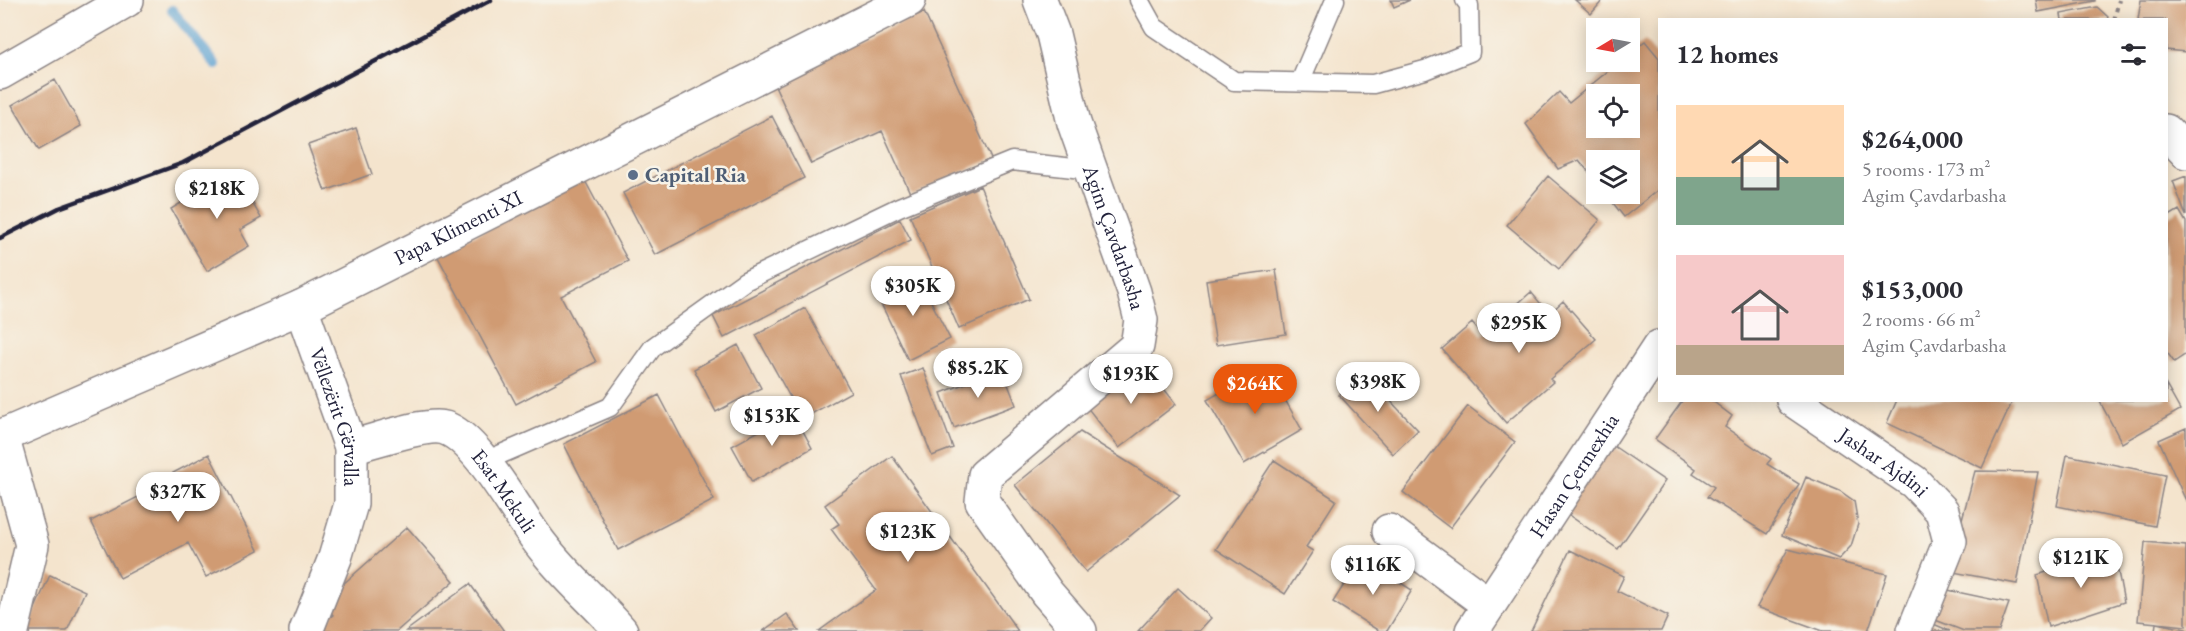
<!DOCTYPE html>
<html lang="en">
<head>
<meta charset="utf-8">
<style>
  :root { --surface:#fff; --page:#f7f7f7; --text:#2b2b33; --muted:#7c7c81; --accent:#ea580c }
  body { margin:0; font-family:"EB Garamond",serif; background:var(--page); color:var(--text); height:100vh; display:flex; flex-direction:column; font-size:22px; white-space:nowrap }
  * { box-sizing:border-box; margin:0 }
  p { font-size:20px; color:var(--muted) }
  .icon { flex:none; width:33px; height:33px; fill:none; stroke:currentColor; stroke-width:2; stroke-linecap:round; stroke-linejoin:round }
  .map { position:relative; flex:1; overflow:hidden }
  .side { position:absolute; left:1658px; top:18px; width:510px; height:384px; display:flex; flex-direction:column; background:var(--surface); border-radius:0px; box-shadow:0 3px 15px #0003 }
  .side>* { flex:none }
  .needle { width:39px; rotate:260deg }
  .tools { position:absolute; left:1586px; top:18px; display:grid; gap:12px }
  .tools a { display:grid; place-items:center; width:54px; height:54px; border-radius:0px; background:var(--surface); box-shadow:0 3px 15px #0003; font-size:30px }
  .price { position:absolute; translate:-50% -51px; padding:0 14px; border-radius:21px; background:#fff; color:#222; font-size:20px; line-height:39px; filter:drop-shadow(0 2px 3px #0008) }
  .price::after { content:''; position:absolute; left:50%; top:36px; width:18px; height:14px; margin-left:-9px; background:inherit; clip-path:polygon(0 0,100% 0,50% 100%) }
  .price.on { background:var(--accent); color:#fff }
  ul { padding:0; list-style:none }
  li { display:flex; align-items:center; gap:18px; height:150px; padding:0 18px }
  li span { display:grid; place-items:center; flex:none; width:168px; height:120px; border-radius:0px; color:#555 }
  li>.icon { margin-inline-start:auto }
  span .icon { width:72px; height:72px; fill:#fffc; stroke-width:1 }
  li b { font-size:26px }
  h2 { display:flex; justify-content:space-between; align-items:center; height:72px; padding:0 18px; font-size:26px }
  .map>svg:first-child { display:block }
</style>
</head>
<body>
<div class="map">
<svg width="2186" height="631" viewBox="0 0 2186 631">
  <rect width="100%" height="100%" fill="#f7f3e8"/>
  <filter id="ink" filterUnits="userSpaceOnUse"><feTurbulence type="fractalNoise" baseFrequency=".0167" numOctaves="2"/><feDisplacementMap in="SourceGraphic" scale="12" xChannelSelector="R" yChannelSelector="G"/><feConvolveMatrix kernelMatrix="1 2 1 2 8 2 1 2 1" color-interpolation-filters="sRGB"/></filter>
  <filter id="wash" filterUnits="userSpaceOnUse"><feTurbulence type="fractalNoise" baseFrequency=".008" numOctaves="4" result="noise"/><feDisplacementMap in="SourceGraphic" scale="24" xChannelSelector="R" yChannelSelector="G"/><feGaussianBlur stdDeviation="1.35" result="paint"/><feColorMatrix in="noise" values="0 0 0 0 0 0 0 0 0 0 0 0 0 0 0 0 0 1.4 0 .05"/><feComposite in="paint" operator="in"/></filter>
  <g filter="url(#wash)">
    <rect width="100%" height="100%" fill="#f4e4cd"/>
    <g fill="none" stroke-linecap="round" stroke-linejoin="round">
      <path stroke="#5da2d2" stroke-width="10" d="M172 10 216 65"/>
    </g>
    <g id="blocks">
      <path fill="#d09b73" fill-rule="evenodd" d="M1391 0H1410L1394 7Z
        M1575 0H1603L1591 14Z
        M2036 0H2095V1L2038 12Z
        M2141 0H2186V52L2166 50V20H2138Z
        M2097 7 2108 17 2107 20H2062L2061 14Z
        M924 12 991 159 911 195 882 131 811 164 773 81Z
        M1645 41 1659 58V189L1624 217 1606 194H1629V160H1596V181L1579 160 1558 169 1526 124 1559 92 1569 103 1619 62H1629V53ZM1596 94H1629V128H1596Z
        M55 80 81 126 39 150 12 105Z
        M772 116 804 178 655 255 623 193Z
        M356 128 372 174 325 191 308 145Z
        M234 171 261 218 240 230 249 246 207 271 171 209Z
        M1548 176 1600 220 1559 269 1507 225Z
        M2186 176V216L2173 181Z
        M583 177 628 261 561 296 596 362 516 404 437 255Z
        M980 186 1029 299 959 329 910 216Z
        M2179 210 2186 222V354L2174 362 2166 351V218Z
        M900 219 911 240 724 338 713 316Z
        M1276 270 1286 334 1216 345 1206 280Z
        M917 274 950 339 908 360 876 293Z
        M1531 292 1549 314 1563 301 1596 339 1550 379 1553 382 1506 423 1442 349 1472 323 1482 335Z
        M805 308 851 392 802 419 756 335Z
        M738 345 761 388 716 412 694 369Z
        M1143 362 1176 404 1119 448 1086 406Z
        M1266 366 1302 430 1244 464 1207 400Z
        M923 368 953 448 932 456 901 376Z
        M1002 369 1016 405 954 428 941 393Z
        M1363 372 1418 430 1393 454 1339 395Z
        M2166 385 2180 410 2122 443 2099 400H2166Z
        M659 395 714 500 618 550 564 444Z
        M1683 400H1711L1732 416 1725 427 1771 459 1767 464 1799 484 1767 534 1707 497 1714 487 1693 473 1696 469 1655 439Z
        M1897 400H2013L1982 468 1887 423Z
        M1468 406 1515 442 1450 528 1403 492Z
        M793 412 812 448 752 482 732 446Z
        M2186 428V501L2159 440Z
        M1080 432 1180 495 1086 572 1015 485Z
        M1609 443 1665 481 1618 549 1563 511Z
        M209 454 258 550 206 577 188 543 120 578 91 521 156 488 154 483Z
        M2067 455 2165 475 2155 526 2057 506Z
        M892 456 1018 631H819L876 590 831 529 839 524 825 505Z
        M1274 460 1336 500 1306 547 1313 551 1285 594 1216 549Z
        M1975 471 2038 472 2017 584 1948 571Z
        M1806 477 1840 491 1854 501 1858 524 1851 546 1839 559 1782 535Z
        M407 527 454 581 397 631H314L333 615 322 603Z
        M2145 542 2186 546V626L2138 621Z
        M1788 549 1887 574 1868 631H1823L1757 607Z
        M1570 550 1624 576 1617 591 1668 616 1661 631H1531Z
        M2114 551 2124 602 2048 627 2037 575Z
        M1361 558 1412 590 1387 631H1379L1333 602Z
        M50 575 85 591 67 631H25Z
        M470 584 504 631H406Z
        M1178 588 1211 618 1199 631H1138Z
        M1943 589 2009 603 1999 631H1964L1930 618Z
        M787 614 799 631H763Z
        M1924 620 1950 631H1918Z
        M2156 623 2186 629V631H2155Z"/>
    </g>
  </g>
  <g filter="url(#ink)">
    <use href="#blocks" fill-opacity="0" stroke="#8b8384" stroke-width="1.5"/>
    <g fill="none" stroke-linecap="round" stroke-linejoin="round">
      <defs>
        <path id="service" d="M1139 0 1154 27 1234 81 1373 84 1425 70 1470 52 1469 5 1465 0
          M1300 82 1335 0
          M483 462 610 407 653 347 745 281 899 207 1012 161 1091 170"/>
        <g id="minor">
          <path id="s1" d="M1040 0 1053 34 1074 123 1134 292 1141 320 1137 346 985 475 982 501 1047 593 1080 631"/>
          <path d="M0 73 127 0"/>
          <path d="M2166 131 2186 152"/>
          <path id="s2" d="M301 307 351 447V504L335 558 306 631"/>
          <path id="s3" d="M1793 400 1914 482 1942 511 1950 541 1914 631"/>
          <path d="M2 436 32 545 12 631"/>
          <path id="s4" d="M351 447C371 442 427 422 445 428 479 439 519 518 543 547 566 577 596 602 621 631"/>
          <path d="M1389 531 1488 604"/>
          <path id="s5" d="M1472 631 1659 347"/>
        </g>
        <g id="tertiary">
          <path id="s6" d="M0 437 301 307 909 0"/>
        </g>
      </defs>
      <use href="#service" stroke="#8b8384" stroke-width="21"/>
      <use href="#minor" stroke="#8b8384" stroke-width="36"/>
      <use href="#tertiary" stroke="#8b8384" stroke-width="36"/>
      <path stroke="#8b8384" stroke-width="4" stroke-dasharray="4.5 4.5" stroke-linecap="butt" d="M2114 20 2119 0"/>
      <use href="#service" stroke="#fff" stroke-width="18"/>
      <use href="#minor" stroke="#fff" stroke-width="33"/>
      <use href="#tertiary" stroke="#fff" stroke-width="33"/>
      <path stroke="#22223b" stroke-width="4.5" d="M0 238 59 208 183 163 491 0"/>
    </g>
  </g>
  <circle fill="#5c6f8a" stroke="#f7f3e8" stroke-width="2" cx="633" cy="175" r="6"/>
  <g text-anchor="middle" stroke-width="5" stroke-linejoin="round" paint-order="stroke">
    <g font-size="21" font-weight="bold" fill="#4e5e75" stroke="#f7f3e8" text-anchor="start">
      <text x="645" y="182">Capital Ria</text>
    </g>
    <g font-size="21" fill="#22223b" stroke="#f7f3e8">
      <text dy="7" stroke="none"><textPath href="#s6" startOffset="504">Papa Klimenti XI</textPath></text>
      <text dy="7" stroke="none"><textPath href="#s1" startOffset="249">Agim Çavdarbasha</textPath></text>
      <text dy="7" stroke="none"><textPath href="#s2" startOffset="116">Vëllezërit Gërvalla</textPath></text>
      <text dy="7" stroke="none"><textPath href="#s3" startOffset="110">Jashar Ajdini</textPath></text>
      <text dy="7" stroke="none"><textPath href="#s5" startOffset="186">Hasan Çermexhia</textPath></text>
      <text dy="7" stroke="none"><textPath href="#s4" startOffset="184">Esat Mekuli</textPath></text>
    </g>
  </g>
</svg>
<div class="tools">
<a><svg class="needle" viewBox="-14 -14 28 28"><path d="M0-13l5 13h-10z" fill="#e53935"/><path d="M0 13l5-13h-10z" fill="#7c7c81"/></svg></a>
<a><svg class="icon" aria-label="locate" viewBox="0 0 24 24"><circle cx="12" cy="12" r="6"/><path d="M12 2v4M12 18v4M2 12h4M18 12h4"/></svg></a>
<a><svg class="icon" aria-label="layers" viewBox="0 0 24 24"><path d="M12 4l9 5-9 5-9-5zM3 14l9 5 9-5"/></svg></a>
</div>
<b class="price" style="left:217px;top:220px">$218K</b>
<b class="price" style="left:913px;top:317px">$305K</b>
<b class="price" style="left:1519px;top:354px">$295K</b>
<b class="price" style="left:978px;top:399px">$85.2K</b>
<b class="price" style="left:1131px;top:405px">$193K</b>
<b class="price" style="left:1378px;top:413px">$398K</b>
<b class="price on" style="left:1255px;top:415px">$264K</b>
<b class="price" style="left:772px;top:447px">$153K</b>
<b class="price" style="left:178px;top:523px">$327K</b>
<b class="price" style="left:908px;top:563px">$123K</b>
<b class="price" style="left:2081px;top:589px">$121K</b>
<b class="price" style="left:1373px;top:596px">$116K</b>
<section class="side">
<h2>12 homes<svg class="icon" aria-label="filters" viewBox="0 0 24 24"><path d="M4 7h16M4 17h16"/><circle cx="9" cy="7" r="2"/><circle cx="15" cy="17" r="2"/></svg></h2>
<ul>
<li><span style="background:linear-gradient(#ffd9b3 60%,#7fa58c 0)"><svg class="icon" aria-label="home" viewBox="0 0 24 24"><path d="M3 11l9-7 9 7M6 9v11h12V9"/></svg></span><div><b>$264,000</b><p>5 rooms · 173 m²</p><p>Agim Çavdarbasha</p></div></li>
<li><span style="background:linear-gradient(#f6c9c9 75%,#b9a48a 0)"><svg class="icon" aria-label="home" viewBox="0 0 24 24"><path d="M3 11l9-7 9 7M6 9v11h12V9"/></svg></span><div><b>$153,000</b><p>2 rooms · 66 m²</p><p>Agim Çavdarbasha</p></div></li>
</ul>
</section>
</div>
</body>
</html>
